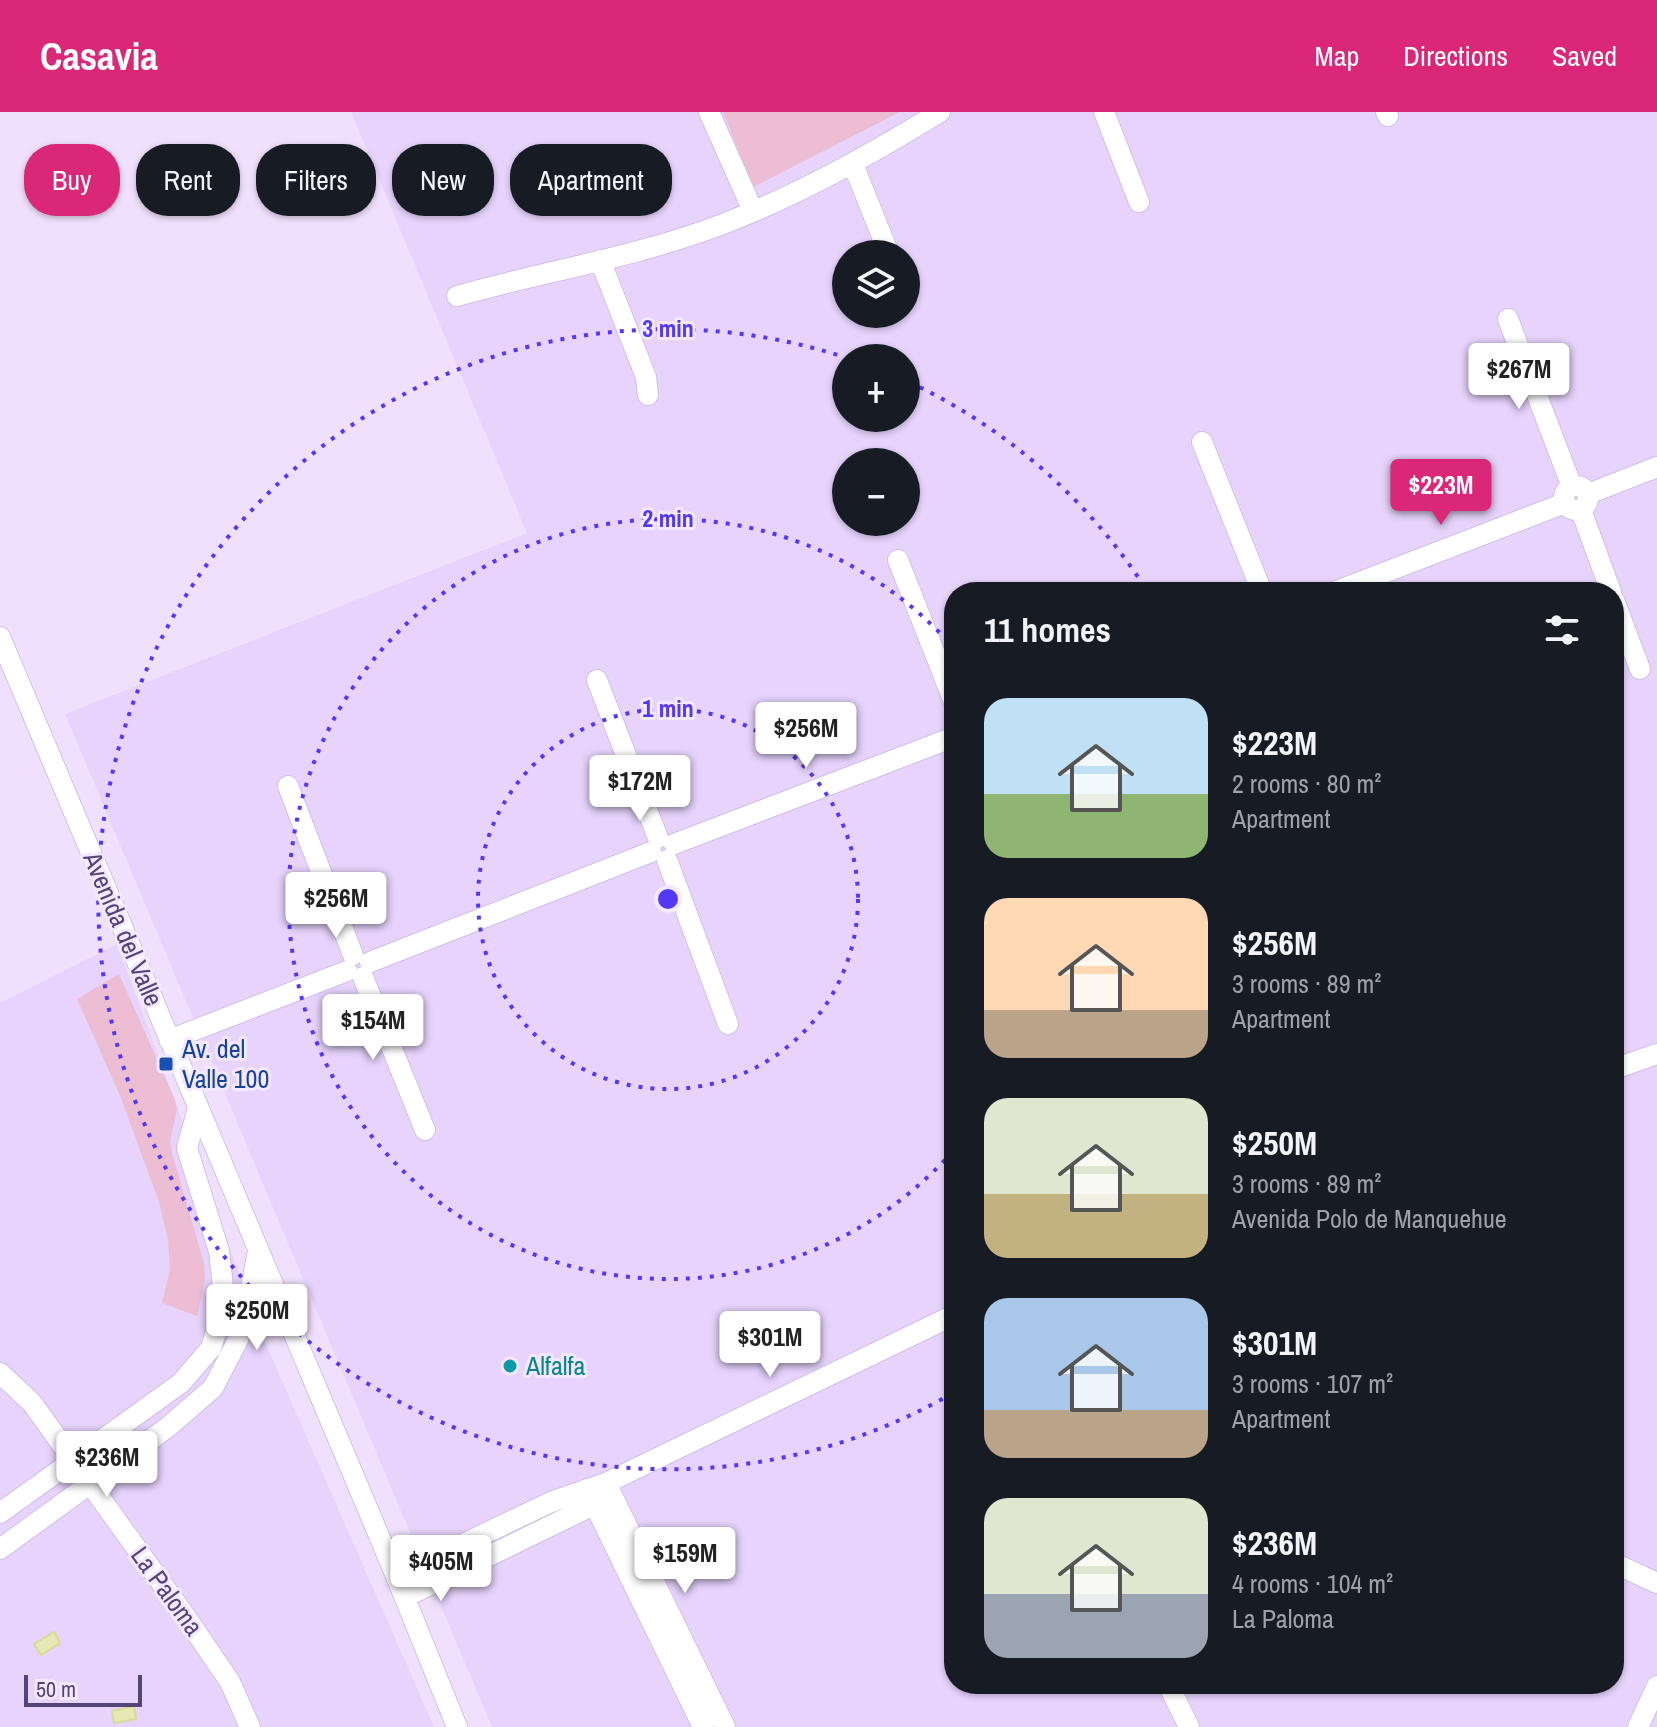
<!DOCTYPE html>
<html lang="en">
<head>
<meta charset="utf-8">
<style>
  :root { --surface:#171b24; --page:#20242c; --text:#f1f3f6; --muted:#9ea1a6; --accent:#db2777 }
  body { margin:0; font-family:"Archivo Narrow",sans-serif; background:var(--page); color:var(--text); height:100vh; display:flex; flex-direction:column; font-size:30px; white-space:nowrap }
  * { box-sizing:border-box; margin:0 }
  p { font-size:26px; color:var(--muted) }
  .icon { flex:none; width:44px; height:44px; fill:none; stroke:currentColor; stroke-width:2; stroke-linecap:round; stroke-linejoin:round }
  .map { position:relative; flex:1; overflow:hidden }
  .sheet { position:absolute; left:944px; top:470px; width:680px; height:1112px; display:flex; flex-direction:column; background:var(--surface); border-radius:32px; box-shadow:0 2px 6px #0004 }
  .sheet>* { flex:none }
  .guide { position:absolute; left:24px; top:32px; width:760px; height:72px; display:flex; gap:16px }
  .buttons { position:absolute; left:832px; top:128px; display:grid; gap:16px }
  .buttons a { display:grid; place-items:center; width:88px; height:88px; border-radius:50%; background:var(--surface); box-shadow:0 2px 6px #0004; font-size:40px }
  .scale { position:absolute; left:24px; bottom:20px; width:118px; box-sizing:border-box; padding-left:8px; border:4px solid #534577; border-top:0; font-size:22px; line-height:28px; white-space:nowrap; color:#534577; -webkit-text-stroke:6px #f4e8ff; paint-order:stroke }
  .price { position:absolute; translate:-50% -68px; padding:0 18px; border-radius:8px; background:#fff; color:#222; font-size:26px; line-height:52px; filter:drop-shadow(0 2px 4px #0008) }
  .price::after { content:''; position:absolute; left:50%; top:48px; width:24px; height:18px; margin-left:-12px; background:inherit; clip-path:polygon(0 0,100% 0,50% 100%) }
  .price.on { background:var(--accent); color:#fff }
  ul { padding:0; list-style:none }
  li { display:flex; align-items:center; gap:24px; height:200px; padding:0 40px }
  li span { display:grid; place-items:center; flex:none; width:224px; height:160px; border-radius:24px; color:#555 }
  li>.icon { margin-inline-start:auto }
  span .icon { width:96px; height:96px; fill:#fffc; stroke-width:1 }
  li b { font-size:34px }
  h2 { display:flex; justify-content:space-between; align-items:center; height:96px; padding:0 40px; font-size:34px }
  .chip { padding:0 28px; border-radius:32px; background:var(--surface); box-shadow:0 2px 6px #0004; font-size:28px; line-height:72px }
  .chip.on { background:var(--accent); color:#fff }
  header { display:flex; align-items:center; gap:48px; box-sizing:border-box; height:112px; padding:0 40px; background:var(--accent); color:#fff }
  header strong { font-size:38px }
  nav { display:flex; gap:44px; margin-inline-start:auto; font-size:28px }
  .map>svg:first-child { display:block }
</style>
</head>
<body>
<header>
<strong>Casavia</strong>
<nav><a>Map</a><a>Directions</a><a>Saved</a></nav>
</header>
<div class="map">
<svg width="1657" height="1615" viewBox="0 0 1657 1615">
  <rect width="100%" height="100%" fill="#f0e0fe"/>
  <path fill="#e7d3fc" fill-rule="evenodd" d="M351 0H1657V1615H492L65 602 527 421ZM846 142H906V202H846ZM846 246H906V306H846ZM846 350H906V410H846ZM954 480H1614V1572H954Z
    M117 832 261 1221 434 1615H0V891Z"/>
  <path fill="#edbdd4" d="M723 0H900L753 75Z
    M119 862 175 988 177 997 170 1030 172 1041 204 1151 205 1167 197 1204 162 1191 170 1157 168 1128 159 1090 121 986 77 887Z"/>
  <path fill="#e6e9b3" stroke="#d7dc98" stroke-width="2" d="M54 1520 60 1531 41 1543 34 1532Z
    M134 1594 136 1607 114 1611 112 1599Z"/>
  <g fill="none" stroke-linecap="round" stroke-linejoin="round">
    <defs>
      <path id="minor" d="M709 0 753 99
        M1104 0 1139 90
        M1386 0 1388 4
        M853 52 889 142
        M600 148 646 265 648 283
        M457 184C545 159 637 145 723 112 800 82 870 43 940 0
        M906 185V186
        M1508 207 1572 375
        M1202 330 1262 480
        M1564 386a12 12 0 1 1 24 0a12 12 0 1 1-24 0Z
        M1588 382 1657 355
        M1581 398 1611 480
        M898 448 954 590
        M1334 480 1565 391
        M1614 488 1640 557
        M0 525 396 1464 457 1615
        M597 568 658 726
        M288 674 353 843
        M674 732 954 625
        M667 748 728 912
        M370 850 651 740
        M363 865 425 1018
        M169 928 347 859
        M1614 957 1657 942
        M0 1261 32 1291 183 1501 230 1570 250 1615
        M606 1371 725 1615
        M587 1377 703 1615
        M0 1401 181 1271 211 1236 222 1200 223 1175 219 1139 187 1036 198 996
        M0 1437 168 1315 213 1276 238 1228 247 1198 258 1139
        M1614 1451 1657 1471
        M396 1464 551 1390 606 1371 954 1203
        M405 1485 583 1398 600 1381
        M1168 1572 1189 1615
        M1638 1615 1657 1574"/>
    </defs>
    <use href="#minor" stroke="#d0c0e8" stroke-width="22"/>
    <use href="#minor" stroke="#fff" stroke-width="20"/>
  </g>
  <g fill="none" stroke="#5339f4" stroke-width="4" stroke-dasharray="4 8">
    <circle cx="668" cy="787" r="190"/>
    <path d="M953 1039A380 380 0 1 1 953 535"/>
    <path d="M953 1281A570 570 0 1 1 844 245M909 270A570 570 0 0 1 1146 477"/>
  </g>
  <rect fill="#1a4fb4" stroke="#f4e8ff" stroke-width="3" x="158" y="944" width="16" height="16" rx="4"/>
  <circle fill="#0f9aa8" stroke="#f4e8ff" stroke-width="3" cx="510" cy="1254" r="8"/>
  <g text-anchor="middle" stroke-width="6" stroke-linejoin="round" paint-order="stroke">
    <g font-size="26" fill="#534577" stroke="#f4e8ff">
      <text transform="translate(123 817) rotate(67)" y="9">Avenida del Valle</text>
      <text transform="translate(167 1479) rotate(54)" y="9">La Paloma</text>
    </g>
    <g font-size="26" fill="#164399" stroke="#f4e8ff" text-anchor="start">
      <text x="182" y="946">Av. del<tspan x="182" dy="30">Valle 100</tspan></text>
    </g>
    <g font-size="26" fill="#0d838f" stroke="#f4e8ff" text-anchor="start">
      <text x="526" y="1263">Alfalfa</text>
    </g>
  </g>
  <circle cx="668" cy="787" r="12" fill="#5339f4" stroke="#f4e8ff" stroke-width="4"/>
  <g font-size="24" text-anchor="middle" font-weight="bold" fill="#5339f4" stroke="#f4e8ff" stroke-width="6" stroke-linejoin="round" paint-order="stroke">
    <text x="668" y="225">3 min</text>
    <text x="668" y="415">2 min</text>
    <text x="668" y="605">1 min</text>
  </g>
</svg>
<div class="buttons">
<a><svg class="icon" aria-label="layers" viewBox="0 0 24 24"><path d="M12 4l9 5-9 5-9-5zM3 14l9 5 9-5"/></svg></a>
<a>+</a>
<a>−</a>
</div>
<div class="scale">50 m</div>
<b class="price" style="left:1519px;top:299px">$267M</b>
<b class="price on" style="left:1441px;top:415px">$223M</b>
<b class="price" style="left:806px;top:658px">$256M</b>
<b class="price" style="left:640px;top:711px">$172M</b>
<b class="price" style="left:336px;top:828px">$256M</b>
<b class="price" style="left:373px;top:950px">$154M</b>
<b class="price" style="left:257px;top:1240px">$250M</b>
<b class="price" style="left:770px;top:1267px">$301M</b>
<b class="price" style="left:107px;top:1387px">$236M</b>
<b class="price" style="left:685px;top:1483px">$159M</b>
<b class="price" style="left:441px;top:1491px">$405M</b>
<div class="guide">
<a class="chip on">Buy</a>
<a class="chip">Rent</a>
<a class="chip">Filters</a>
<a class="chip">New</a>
<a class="chip">Apartment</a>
</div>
<section class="sheet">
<h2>11 homes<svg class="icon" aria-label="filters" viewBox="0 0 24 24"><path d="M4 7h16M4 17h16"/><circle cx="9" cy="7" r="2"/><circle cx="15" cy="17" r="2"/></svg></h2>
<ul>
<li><span style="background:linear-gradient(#bfe0f5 60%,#8fb573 0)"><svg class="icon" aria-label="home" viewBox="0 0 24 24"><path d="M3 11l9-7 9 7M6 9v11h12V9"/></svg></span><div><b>$223M</b><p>2 rooms · 80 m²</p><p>Apartment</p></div></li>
<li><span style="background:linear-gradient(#ffd9b3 70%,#b9a48a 0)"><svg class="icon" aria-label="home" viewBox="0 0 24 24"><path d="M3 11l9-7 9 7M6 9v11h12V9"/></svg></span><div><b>$256M</b><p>3 rooms · 89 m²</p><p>Apartment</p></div></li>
<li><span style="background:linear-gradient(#dfe7d0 60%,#c2b280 0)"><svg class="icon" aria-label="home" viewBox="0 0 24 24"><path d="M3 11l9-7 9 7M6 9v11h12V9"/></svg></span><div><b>$250M</b><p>3 rooms · 89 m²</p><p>Avenida Polo de Manquehue</p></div></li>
<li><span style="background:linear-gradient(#a9c7e8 70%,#b9a48a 0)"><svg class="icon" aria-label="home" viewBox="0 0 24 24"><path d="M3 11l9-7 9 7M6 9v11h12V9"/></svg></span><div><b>$301M</b><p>3 rooms · 107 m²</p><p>Apartment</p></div></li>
<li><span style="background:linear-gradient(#dfe7d0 60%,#9aa5b1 0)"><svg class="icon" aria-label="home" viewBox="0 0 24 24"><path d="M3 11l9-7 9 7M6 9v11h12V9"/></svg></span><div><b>$236M</b><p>4 rooms · 104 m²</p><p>La Paloma</p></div></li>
</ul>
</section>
</div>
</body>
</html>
